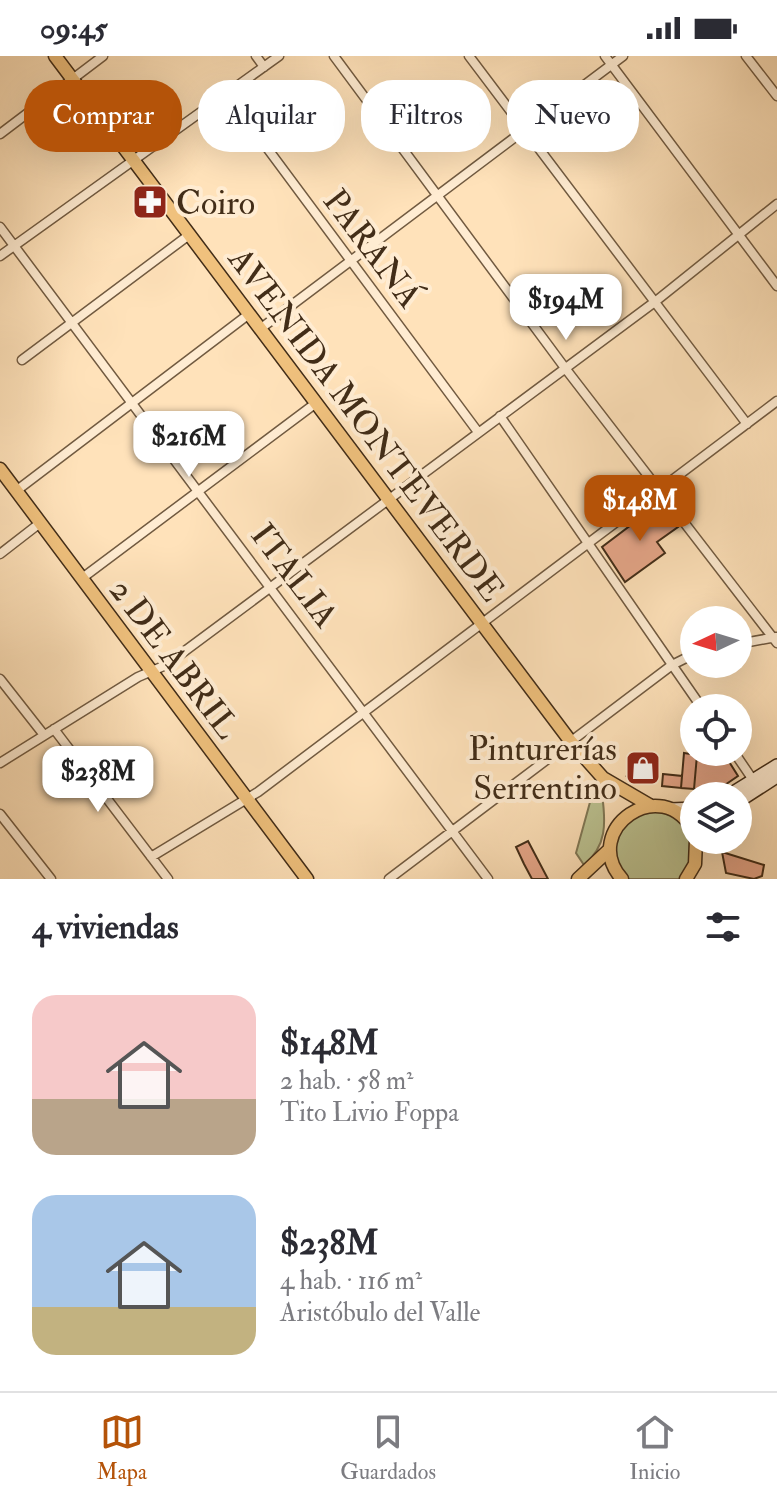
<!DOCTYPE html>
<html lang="es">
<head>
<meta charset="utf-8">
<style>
  :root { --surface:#fff; --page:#f7f7f7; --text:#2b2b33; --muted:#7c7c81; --line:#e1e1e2; --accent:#b45309 }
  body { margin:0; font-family:"IM FELL Double Pica",serif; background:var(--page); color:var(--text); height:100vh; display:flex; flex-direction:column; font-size:30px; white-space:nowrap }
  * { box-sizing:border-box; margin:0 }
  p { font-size:26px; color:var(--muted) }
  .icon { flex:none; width:44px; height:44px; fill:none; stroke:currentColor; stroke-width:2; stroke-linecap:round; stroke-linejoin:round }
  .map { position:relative; height:823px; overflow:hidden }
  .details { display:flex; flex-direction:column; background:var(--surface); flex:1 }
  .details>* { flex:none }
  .top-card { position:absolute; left:24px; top:24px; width:730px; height:72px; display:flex; gap:16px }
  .needle { width:52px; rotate:266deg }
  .controls { position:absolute; left:680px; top:550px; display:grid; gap:16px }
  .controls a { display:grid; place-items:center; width:72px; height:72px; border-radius:50%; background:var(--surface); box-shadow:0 8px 32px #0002; font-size:40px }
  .price { position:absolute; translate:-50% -68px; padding:0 18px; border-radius:16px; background:#fff; color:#222; font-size:26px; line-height:52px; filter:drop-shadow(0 2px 4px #0008) }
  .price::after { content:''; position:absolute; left:50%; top:48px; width:24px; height:18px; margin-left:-12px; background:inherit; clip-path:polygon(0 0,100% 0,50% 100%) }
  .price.selected { background:var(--accent); color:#fff }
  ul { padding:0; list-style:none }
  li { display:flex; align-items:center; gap:24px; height:200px; padding:0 32px }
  li span { display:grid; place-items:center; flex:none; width:224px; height:160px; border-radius:24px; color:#555 }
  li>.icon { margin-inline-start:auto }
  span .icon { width:96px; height:96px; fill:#fffc; stroke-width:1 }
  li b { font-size:34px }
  h2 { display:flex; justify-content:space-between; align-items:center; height:96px; padding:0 32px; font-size:34px }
  .pill { padding:0 28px; border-radius:32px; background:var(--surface); box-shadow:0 8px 32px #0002; font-size:28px; line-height:72px }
  .pill.selected { background:var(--accent); color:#fff }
  .status { display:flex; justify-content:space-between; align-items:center; height:56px; padding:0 40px; background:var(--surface); direction:ltr }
  .status svg { height:22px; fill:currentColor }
  .tabs { display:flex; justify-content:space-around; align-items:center; height:112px; border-top:2px solid var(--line); background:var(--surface); font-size:22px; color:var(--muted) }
  .tabs a { display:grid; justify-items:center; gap:4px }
  .tabs .selected { color:var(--accent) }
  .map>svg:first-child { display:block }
</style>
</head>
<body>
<div class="status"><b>09:45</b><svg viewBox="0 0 49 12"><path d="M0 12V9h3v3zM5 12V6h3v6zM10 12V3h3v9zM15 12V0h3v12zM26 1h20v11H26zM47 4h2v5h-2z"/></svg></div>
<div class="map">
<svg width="777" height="823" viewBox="0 0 777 823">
  <rect width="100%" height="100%" fill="#ffe2ba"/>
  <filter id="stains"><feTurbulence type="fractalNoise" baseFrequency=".0025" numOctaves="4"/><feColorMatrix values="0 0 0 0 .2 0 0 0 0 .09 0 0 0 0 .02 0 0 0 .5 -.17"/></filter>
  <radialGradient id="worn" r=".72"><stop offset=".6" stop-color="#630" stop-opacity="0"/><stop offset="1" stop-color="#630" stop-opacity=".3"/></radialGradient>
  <path fill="#bcc493" stroke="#7f7856" stroke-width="2" d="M602 738C606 767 607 790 584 809L576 797 592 739Z
    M651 753C658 755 670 756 676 760 696 775 698 807 680 823H627C602 790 616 766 651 753Z"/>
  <path fill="#e7a78a" stroke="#422d18" stroke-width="2" d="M660 447 678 471 657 486 665 497 625 526 602 491Z
    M701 696H723L738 720 716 735 694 733 697 699Z
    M684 697 697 699 694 733 681 732Z
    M648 703 647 727 627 720Z
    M663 718 682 720 681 732 662 730Z
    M528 785 548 823H532L524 808 516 791Z
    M722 796 764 809 762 820 754 823 726 817Z"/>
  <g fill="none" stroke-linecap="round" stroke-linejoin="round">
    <defs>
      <path id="minor" d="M256 0 264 11
        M334 0 565 312 777 587
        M469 0 747 368
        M605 0 777 230
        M746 0 777 40
        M227 38 478 376
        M0 78 103 0
        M0 171 488 823
        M0 200 279 0
        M260 273 623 0
        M22 304 189 179
        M500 360 702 652
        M16 435 249 258
        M0 498 40 467
        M81 523 316 347
        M738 588 776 581
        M0 623 44 679
        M54 673 168 823
        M734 696 753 724
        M0 707 138 621 166 609 656 245 777 148
        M0 758 51 823
        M151 801 258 736 777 345
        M389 823 672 609 694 598"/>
      <path id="secondary" d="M727 740 777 709
        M738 746 777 721
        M671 753 694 752"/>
      <path id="primary" d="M55 0 571 686 603 722 651 750
        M0 413 307 823
        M578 823 610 793
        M622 823C579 774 662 715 694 776
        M686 823 695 808 696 784"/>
    </defs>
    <use href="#minor" stroke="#715a40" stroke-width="11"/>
    <use href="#secondary" stroke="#422d18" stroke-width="14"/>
    <use href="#primary" stroke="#422d18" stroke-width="15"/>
    <use href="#minor" stroke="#ffecd2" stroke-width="8"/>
    <use href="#secondary" stroke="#ffecd2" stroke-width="11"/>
    <use href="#primary" stroke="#f0c17d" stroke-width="12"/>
  </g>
  <defs>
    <symbol id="pharmacy-square" viewBox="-11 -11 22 22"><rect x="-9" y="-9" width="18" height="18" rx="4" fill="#8f2418" stroke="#ffecd2"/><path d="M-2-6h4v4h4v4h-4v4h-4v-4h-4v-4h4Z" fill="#fff"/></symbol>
    <symbol id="shop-square" viewBox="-11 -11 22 22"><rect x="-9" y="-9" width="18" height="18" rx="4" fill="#8f2418" stroke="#ffecd2"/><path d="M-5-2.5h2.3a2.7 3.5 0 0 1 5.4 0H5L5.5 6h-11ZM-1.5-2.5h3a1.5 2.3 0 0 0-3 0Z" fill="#fff"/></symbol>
  </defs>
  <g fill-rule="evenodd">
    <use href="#pharmacy-square" x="130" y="126" width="40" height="40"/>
    <use href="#shop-square" x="623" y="692" width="40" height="40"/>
  </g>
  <g text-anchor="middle" stroke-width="8" stroke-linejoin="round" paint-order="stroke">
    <g font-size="34" fill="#422d18" stroke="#ffecd2" text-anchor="start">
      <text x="176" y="158">Coiro</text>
      <text x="617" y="704" text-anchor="end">Pinturerías<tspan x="617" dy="39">Serrentino</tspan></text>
    </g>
    <g font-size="34" fill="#422d18" stroke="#ffecd2">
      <text transform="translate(373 192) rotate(53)" y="12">PARANÁ</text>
      <text transform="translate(367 368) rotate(53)" y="12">AVENIDA MONTEVERDE</text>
      <text transform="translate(295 519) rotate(53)" y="12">ITALIA</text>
      <text transform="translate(175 602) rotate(53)" y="12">2 DE ABRIL</text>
    </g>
  </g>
  <rect width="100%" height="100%" filter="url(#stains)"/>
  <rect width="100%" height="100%" fill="url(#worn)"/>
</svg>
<div class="controls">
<a><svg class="needle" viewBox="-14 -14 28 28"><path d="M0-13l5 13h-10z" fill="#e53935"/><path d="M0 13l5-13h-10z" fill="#7c7c81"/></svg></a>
<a><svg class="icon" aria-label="locate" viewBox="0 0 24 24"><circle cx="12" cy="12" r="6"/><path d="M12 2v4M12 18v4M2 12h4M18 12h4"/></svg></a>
<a><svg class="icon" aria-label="layers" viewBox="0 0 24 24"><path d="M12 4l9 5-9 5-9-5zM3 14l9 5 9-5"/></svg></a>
</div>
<b class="price" style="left:566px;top:286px">$194M</b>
<b class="price" style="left:189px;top:423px">$216M</b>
<b class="price selected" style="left:640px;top:487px">$148M</b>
<b class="price" style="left:98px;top:758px">$238M</b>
<div class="top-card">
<a class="pill selected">Comprar</a>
<a class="pill">Alquilar</a>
<a class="pill">Filtros</a>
<a class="pill">Nuevo</a>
</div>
</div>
<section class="details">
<h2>4 viviendas<svg class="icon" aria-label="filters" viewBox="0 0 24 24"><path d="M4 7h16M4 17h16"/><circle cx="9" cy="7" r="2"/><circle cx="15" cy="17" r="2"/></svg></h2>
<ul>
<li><span style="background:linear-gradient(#f6c9c9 65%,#b9a48a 0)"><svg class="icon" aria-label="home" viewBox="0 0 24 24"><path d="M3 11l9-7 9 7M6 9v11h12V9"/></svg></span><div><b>$148M</b><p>2 hab. · 58 m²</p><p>Tito Livio Foppa</p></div></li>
<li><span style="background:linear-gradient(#a9c7e8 70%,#c2b280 0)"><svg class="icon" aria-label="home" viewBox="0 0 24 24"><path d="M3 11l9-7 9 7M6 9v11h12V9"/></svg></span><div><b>$238M</b><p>4 hab. · 116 m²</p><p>Aristóbulo del Valle</p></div></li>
</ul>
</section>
<nav class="tabs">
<a class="selected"><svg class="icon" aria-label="map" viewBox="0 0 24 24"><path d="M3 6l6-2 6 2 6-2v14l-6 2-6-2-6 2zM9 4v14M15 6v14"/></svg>Mapa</a>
<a><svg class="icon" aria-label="saved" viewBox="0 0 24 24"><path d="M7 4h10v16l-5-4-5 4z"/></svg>Guardados</a>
<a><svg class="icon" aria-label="home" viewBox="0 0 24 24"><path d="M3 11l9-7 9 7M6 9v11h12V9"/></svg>Inicio</a>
</nav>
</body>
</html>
